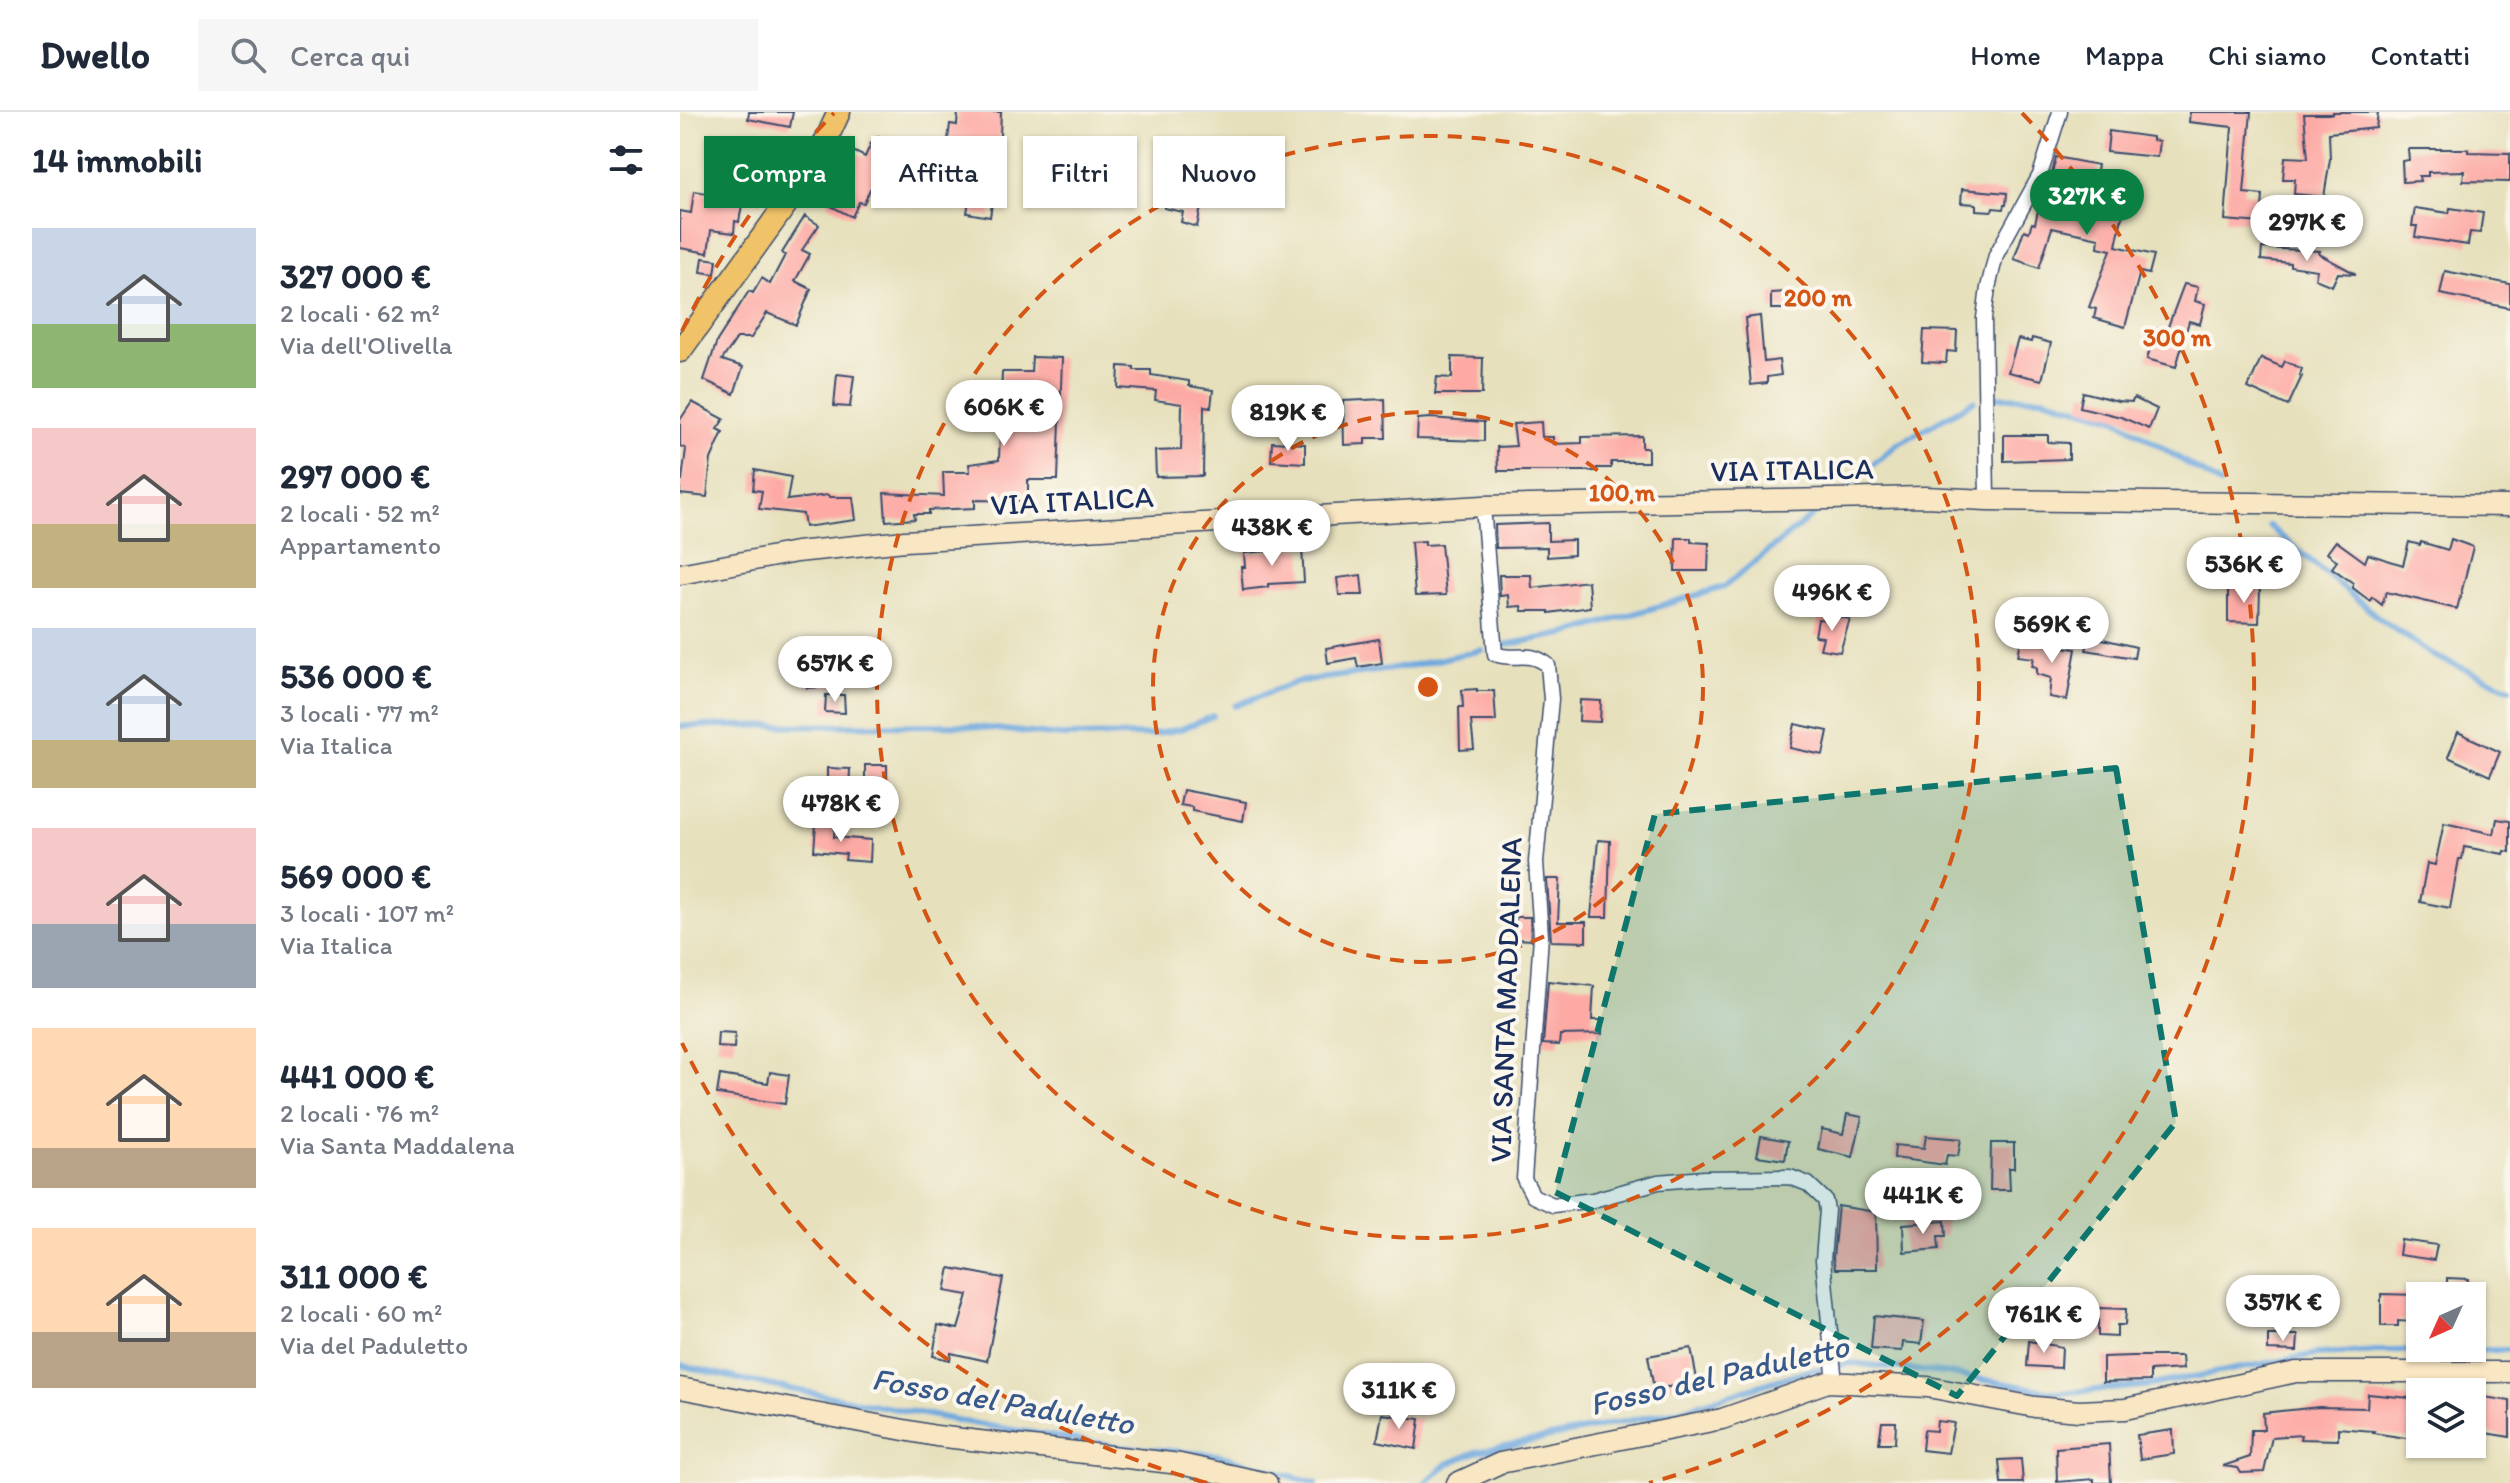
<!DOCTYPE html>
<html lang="it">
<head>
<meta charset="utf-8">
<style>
  :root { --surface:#fff; --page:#f6f6f7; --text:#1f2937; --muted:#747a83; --line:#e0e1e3; --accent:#0b8043 }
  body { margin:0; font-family:Itim,sans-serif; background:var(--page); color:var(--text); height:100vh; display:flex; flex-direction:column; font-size:30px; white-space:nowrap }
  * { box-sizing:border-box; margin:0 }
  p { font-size:26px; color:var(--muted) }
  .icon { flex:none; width:44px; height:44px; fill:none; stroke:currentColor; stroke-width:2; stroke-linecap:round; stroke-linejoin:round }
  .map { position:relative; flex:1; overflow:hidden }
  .side { display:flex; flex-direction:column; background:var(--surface); width:680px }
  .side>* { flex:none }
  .banner { position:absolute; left:24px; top:24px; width:760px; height:72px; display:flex; gap:16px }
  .needle { width:52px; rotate:225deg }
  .buttons { position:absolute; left:1726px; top:1170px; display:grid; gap:16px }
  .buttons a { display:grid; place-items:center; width:80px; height:80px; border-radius:0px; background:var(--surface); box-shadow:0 2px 6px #0004; font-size:40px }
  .price { position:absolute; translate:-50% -68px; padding:0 18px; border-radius:28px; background:#fff; color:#222; font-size:26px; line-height:52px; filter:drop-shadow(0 2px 4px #0008) }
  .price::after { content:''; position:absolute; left:50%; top:48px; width:24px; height:18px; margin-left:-12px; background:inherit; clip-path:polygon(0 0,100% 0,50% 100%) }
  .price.selected { background:var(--accent); color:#fff }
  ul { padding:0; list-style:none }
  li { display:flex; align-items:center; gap:24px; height:200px; padding:0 32px }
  li span { display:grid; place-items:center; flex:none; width:224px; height:160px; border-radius:0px; color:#555 }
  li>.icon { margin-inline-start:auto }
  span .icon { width:96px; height:96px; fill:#fffc; stroke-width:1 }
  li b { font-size:34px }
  h2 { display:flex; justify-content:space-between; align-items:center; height:96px; padding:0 32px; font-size:34px }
  .chip { padding:0 28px; border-radius:0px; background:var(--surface); box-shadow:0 2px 6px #0004; font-size:28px; line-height:72px }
  .chip.selected { background:var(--accent); color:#fff }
  header { display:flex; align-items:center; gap:48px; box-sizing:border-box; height:112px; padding:0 40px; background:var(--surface); border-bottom:2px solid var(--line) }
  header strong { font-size:38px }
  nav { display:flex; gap:44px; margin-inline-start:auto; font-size:28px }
  .search { width:560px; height:72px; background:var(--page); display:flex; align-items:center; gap:20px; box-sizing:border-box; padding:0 28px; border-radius:0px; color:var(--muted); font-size:30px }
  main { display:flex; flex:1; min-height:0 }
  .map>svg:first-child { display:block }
</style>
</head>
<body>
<header>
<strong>Dwello</strong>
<div class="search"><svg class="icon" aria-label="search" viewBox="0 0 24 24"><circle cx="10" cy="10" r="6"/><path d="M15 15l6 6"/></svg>Cerca qui</div>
<nav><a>Home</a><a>Mappa</a><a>Chi siamo</a><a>Contatti</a></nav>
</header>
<main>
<section class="side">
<h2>14 immobili<svg class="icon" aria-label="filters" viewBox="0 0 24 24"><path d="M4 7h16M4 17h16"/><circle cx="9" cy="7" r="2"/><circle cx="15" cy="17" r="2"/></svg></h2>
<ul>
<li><span style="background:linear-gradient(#c9d6e8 60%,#8fb573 0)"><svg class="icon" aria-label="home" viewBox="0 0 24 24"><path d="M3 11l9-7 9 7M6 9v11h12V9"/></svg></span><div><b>327 000 €</b><p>2 locali · 62 m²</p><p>Via dell'Olivella</p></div></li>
<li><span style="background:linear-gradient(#f6c9c9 60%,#c2b280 0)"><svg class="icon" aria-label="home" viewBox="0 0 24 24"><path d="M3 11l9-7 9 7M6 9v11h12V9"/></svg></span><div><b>297 000 €</b><p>2 locali · 52 m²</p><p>Appartamento</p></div></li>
<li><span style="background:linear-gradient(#c9d6e8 70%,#c2b280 0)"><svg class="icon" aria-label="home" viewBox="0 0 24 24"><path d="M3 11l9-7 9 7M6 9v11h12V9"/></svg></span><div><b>536 000 €</b><p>3 locali · 77 m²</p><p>Via Italica</p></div></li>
<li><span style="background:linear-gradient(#f6c9c9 60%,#9aa5b1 0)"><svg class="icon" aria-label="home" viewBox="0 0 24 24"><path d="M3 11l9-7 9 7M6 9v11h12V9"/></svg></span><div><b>569 000 €</b><p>3 locali · 107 m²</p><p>Via Italica</p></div></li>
<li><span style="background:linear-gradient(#ffd9b3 75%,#b9a48a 0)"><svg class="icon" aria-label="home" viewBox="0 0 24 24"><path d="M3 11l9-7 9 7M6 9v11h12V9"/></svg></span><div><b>441 000 €</b><p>2 locali · 76 m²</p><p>Via Santa Maddalena</p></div></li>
<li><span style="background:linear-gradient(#ffd9b3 65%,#b9a48a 0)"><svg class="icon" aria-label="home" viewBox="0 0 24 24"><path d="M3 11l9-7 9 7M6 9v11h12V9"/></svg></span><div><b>311 000 €</b><p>2 locali · 60 m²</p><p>Via del Paduletto</p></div></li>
</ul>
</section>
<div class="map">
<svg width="1830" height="1371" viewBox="0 0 1830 1371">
  <rect width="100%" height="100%" fill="#fbf7ec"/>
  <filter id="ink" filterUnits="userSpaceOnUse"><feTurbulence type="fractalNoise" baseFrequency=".0125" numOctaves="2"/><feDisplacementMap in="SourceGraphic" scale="16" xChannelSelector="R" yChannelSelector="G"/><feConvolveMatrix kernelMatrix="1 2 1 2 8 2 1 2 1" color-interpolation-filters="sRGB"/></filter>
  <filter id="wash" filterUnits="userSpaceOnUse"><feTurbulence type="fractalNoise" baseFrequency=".006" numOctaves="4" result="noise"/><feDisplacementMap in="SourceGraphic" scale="32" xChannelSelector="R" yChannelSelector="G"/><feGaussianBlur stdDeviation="1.8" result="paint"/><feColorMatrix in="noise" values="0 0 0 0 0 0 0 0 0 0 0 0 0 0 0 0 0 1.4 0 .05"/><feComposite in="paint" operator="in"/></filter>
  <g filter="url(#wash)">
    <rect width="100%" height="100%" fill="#e6e0bc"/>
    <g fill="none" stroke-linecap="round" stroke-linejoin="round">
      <path stroke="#6ea8de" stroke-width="6" d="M1313 285 1363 286 1435 306 1540 372
        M1170 372 1216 333 1294 289
        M1589 414 1699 506 1754 544 1830 576
        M819 534 889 521 1044 475 1134 402
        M555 594 616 570 725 555 802 538
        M0 614 278 613 381 624 471 623 501 617 533 604
        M0 1253 72 1270 297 1312 433 1334 537 1343 636 1371
        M745 1371 767 1352 796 1340 997 1299 1123 1260 1171 1251 1271 1262 1378 1281 1465 1274 1637 1242 1704 1239 1830 1238"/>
    </g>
    <g id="blocks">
      <path fill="#fdaaa5" d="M69 0H113L110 15 68 7Z
        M278 0H321L319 45 310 105 287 101 298 31 268 28 270 12 277 13Z
        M1510 0H1571L1564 81 1583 83 1581 111 1545 108 1552 15 1509 10Z
        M1653 0H1698L1696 16 1649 21 1650 47 1644 85 1614 82 1615 67H1603L1605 45 1628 46 1624 2H1653Z
        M1429 19 1472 25V28L1479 29 1477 45 1427 40Z
        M198 25 214 30 201 82 190 77 184 91 179 90 172 105 147 92 171 38 185 45 191 31 196 35Z
        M500 26 522 32 518 51 496 47Z
        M1728 37H1788V40L1830 41V70L1783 69 1784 59 1748 60V64H1739L1740 69 1723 70 1722 49 1729 48Z
        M1376 45 1418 53 1412 91 1444 96 1436 134 1474 143 1469 162 1460 160 1445 215 1414 206 1416 197 1409 195 1431 138 1418 135 1419 126 1372 116 1359 156 1334 147 1344 118 1349 120 1352 111 1355 112 1361 85 1366 87Z
        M1282 77 1327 81 1326 93H1324L1323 97 1313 96 1312 99 1296 98V92L1281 91Z
        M14 79 63 87 59 110 55 109 54 121 31 118 28 141 0 136V99L11 101Z
        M486 79 523 85 517 115 501 110 503 100 484 96Z
        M1735 96 1769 101 1770 96 1803 101 1800 121 1790 120 1788 133 1735 125 1737 114H1732Z
        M125 104 139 113 122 138 130 142 115 169 131 177 116 213 87 201 71 226H57L42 248 63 255 54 282 24 268 37 229 69 179 73 181 82 166 90 172 105 143 102 141Z
        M1582 136 1640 139 1639 142 1676 162 1658 161 1652 174 1635 167 1637 158 1610 154V151L1581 148Z
        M23 146 37 148 35 162 21 160Z
        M1765 159 1830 172V196L1760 182Z
        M1504 172 1518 175 1515 189 1525 192 1520 212 1509 209 1496 255 1467 247 1476 217 1486 220Z
        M1107 180V197H1091V181Z
        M1080 204 1084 250 1099 248 1101 263 1087 265V271L1071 273 1065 206Z
        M1244 218 1277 219 1276 240 1267 239 1266 251 1242 250Z
        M1352 226 1371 231 1362 268 1328 260 1338 227 1351 230Z
        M352 245 382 246 378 368H348V389L295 388V396L249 398V402H234L235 407 206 409 204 381 264 384 263 360H290L289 352 319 348 322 260H351Z
        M772 245 803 246 802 282H755L757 265 772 266Z
        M1581 246 1602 255 1605 249 1622 257 1619 263 1622 264 1608 294 1568 276Z
        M439 254 454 255V258H471V263L509 269V274L533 278 531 295 524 294 523 364 476 365 475 339 501 338 502 292 475 288 476 279 438 276Z
        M157 262 174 264 170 295 154 294Z
        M1403 280 1438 289 1452 290 1454 286 1477 297 1469 317 1441 305 1400 295Z
        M705 287 706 326H685V332L664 333 663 289Z
        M12 290 44 307 37 317 43 320 31 347 27 385 0 382V367L2 368 6 337 0 334V308Z
        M750 306 804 310V329L737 327 738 307Z
        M861 310 862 325H873V332L902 331V325L962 324V336H968V350H931V356H917V359H818L817 335 836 334 833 312Z
        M1324 323H1368V330L1389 331V347L1324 349Z
        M592 330 625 332V351L591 349Z
        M75 358 111 365 107 388 148 383 149 385H173L176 408 125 415 123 402 79 397 82 379 73 378Z
        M868 411V429L894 428V443L867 445V435L816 436 815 413Z
        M996 426H1011V430L1029 431 1028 459H995Z
        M1771 427 1793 435 1777 497 1706 480 1702 493 1692 485 1690 489 1673 476V471L1652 456 1657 449 1647 441 1656 429 1685 450 1688 442 1723 453 1729 430 1740 433 1741 430 1768 438Z
        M745 429V433L761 432 766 483 735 484 731 430Z
        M622 436 624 470 588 472V475L563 478 561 455H565L564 441Z
        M681 463 683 483H659L657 466Z
        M819 463H851L852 476 908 469 910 495 869 501V499H842L841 494 829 495 828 483 820 484Z
        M1548 475 1580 476 1579 511 1548 510Z
        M1150 503 1170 507 1160 540 1140 537 1143 525 1135 524 1138 507 1149 508Z
        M1410 524 1456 535 1454 546 1406 538Z
        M699 527 702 551 678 555 676 546 648 551 646 536Z
        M1341 529 1396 537 1387 588 1369 585 1371 566 1357 562V555L1352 554 1354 546 1338 544Z
        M129 535 157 536 155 574 127 576Z
        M797 577V579H814L816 609H791L794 637 780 638 779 595H783L782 578Z
        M146 583H164L165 601 145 600Z
        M900 588 921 589 920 610 899 609Z
        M1115 612 1148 619 1143 643 1110 636Z
        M1778 620 1820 640 1810 664 1768 645Z
        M185 653H207V669L185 670Z
        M147 656 170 657 169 680 147 679Z
        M503 678 566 690 563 709 512 699V695L500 693Z
        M1817 707 1830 709V740L1825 739 1824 742 1784 735 1782 747H1779L1770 796 1740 790 1747 751 1755 753 1764 711 1814 722Z
        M136 712 155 713 154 725 191 728 190 750 165 748 166 742 134 739Z
        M918 728 930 729 928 805H911Z
        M867 767H880L878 810H906V830L871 829Z
        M836 805H850L851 828 836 827Z
        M868 869 914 874 912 908H922V922L880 923 879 933 863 932Z
        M38 920 55 921 54 936 37 935Z
        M90 960 109 963 105 992 37 982 40 963 88 971Z
        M1167 1002 1182 1005 1173 1045 1138 1037 1142 1017 1163 1022Z
        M1081 1024 1108 1029 1105 1048 1077 1044Z
        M1246 1024 1281 1027 1278 1044 1267 1043 1265 1053 1214 1046 1215 1033 1244 1036Z
        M1311 1031H1334V1056H1329L1330 1078H1310Z
        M1158 1094 1196 1100 1197 1157H1155L1153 1146Z
        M1265 1109 1266 1124H1258L1259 1137 1224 1140 1223 1112Z
        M1721 1128 1757 1133 1754 1148 1719 1143Z
        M270 1156 323 1166 307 1249 271 1241 270 1248 253 1244 258 1213 278 1217 288 1183 265 1179Z
        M1767 1166 1788 1167 1787 1184H1767Z
        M1701 1182 1738 1183 1734 1210 1718 1209V1214H1701Z
        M1418 1196 1446 1197 1445 1213H1437V1225L1418 1224Z
        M1194 1204 1244 1209 1241 1232 1223 1230 1222 1239 1191 1237Z
        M1588 1223H1618L1617 1239 1588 1238Z
        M1349 1229 1382 1235 1381 1256 1347 1254Z
        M1011 1236 1017 1267 1007 1269 1008 1272 974 1277 968 1244Z
        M1453 1244H1502L1503 1257 1470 1259V1269L1423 1270V1245Z
        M1688 1282 1740 1287V1328L1693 1321 1694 1319 1658 1316V1328L1620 1327 1621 1323 1592 1325 1584 1360 1561 1361 1558 1356 1543 1354 1570 1345 1571 1318H1584L1583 1301 1639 1295 1687 1296Z
        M1804 1285 1830 1289V1325L1799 1320Z
        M702 1302 740 1307 736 1337 697 1329Z
        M1257 1309 1274 1311 1268 1341 1242 1338 1244 1318 1256 1319Z
        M1202 1310H1216L1215 1331H1199Z
        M1493 1318 1494 1342 1460 1347 1457 1323Z
        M1429 1332 1431 1371H1414V1367L1377 1370 1376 1336Z
        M1341 1347 1343 1371H1321L1319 1348Z"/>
    </g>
  </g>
  <g filter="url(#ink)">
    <use href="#blocks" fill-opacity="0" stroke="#394a6c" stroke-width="2"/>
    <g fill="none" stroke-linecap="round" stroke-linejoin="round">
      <defs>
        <path id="street" d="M1307 388 1304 206 1308 176 1316 143 1360 63 1380 0
          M803 394 815 542C837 550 846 537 868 553L871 587 856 750 861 824 844 1067 853 1084 873 1093 913 1088 978 1070 1024 1066 1110 1065 1128 1072 1145 1088 1147 1098 1143 1148 1155 1271"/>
        <path id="secondary" d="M0 462 116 440 225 429 803 394 1245 385 1307 388 1830 394
          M0 1276 256 1324 500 1352 587 1371
          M777 1371 820 1351 1042 1307 1148 1270 1248 1275 1355 1295 1399 1299 1445 1297 1616 1260H1830"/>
        <path id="primary" d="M0 239 135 52 159 0"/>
      </defs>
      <use href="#street" stroke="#394a6c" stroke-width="17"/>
      <use href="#secondary" stroke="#394a6c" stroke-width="23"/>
      <use href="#primary" stroke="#394a6c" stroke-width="25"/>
      <use href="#street" stroke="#fff" stroke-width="14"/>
      <use href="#secondary" stroke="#f9e7c3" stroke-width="20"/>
      <use href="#primary" stroke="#f1c369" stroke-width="22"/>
    </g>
  </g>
  <path fill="#0f766e" fill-opacity="0.2" stroke="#0f766e" stroke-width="6" stroke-dasharray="16 10" stroke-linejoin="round" d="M1436 656 1496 1010 1277 1284 875 1080 975 702Z"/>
  <g fill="none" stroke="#d45514" stroke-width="4" stroke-dasharray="14 10">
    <circle cx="748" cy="575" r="275"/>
    <circle cx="748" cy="575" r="551"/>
    <path d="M527 1371A826 826 0 0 1 2 931M2 219A826 826 0 0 1 154 1M1342 1A826 826 0 0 1 969 1371"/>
  </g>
  <g text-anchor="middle" stroke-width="8" stroke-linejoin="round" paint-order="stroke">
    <g font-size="30" fill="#1b2f5e" stroke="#fbf7ec">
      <text transform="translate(1112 358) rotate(-1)" y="10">VIA ITALICA</text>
      <text transform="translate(392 389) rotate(-3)" y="10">VIA ITALICA</text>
      <text transform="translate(826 888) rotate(-88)" y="10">VIA SANTA MADDALENA</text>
    </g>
    <g font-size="32" font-style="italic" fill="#38598b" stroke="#fbf7ec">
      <text transform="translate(1039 1263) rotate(-13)" y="11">Fosso del Paduletto</text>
      <text transform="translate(323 1289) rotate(10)" y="11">Fosso del Paduletto</text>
    </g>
  </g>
  <circle cx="748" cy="575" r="12" fill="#d45514" stroke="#fbf7ec" stroke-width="4"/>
  <g font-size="24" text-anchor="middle" font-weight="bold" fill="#d45514" stroke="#fbf7ec" stroke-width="8" stroke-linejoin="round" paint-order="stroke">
    <text x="1138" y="194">200 m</text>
    <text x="1497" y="234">300 m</text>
    <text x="942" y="389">100 m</text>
  </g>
</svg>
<div class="buttons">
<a><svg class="needle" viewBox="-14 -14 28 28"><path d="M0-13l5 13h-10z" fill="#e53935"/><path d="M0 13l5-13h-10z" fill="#747a83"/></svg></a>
<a><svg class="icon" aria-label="layers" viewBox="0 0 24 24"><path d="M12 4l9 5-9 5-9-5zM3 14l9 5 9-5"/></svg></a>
</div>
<b class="price selected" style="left:1407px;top:125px">327K €</b>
<b class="price" style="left:1627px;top:151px">297K €</b>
<b class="price" style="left:324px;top:336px">606K €</b>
<b class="price" style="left:608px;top:341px">819K €</b>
<b class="price" style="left:592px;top:456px">438K €</b>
<b class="price" style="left:1564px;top:493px">536K €</b>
<b class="price" style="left:1152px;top:521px">496K €</b>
<b class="price" style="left:1372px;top:553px">569K €</b>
<b class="price" style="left:155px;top:592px">657K €</b>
<b class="price" style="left:161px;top:732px">478K €</b>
<b class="price" style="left:1243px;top:1124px">441K €</b>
<b class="price" style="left:1603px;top:1231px">357K €</b>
<b class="price" style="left:1364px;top:1243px">761K €</b>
<b class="price" style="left:719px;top:1319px">311K €</b>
<div class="banner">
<a class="chip selected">Compra</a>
<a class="chip">Affitta</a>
<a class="chip">Filtri</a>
<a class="chip">Nuovo</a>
</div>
</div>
</main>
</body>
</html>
